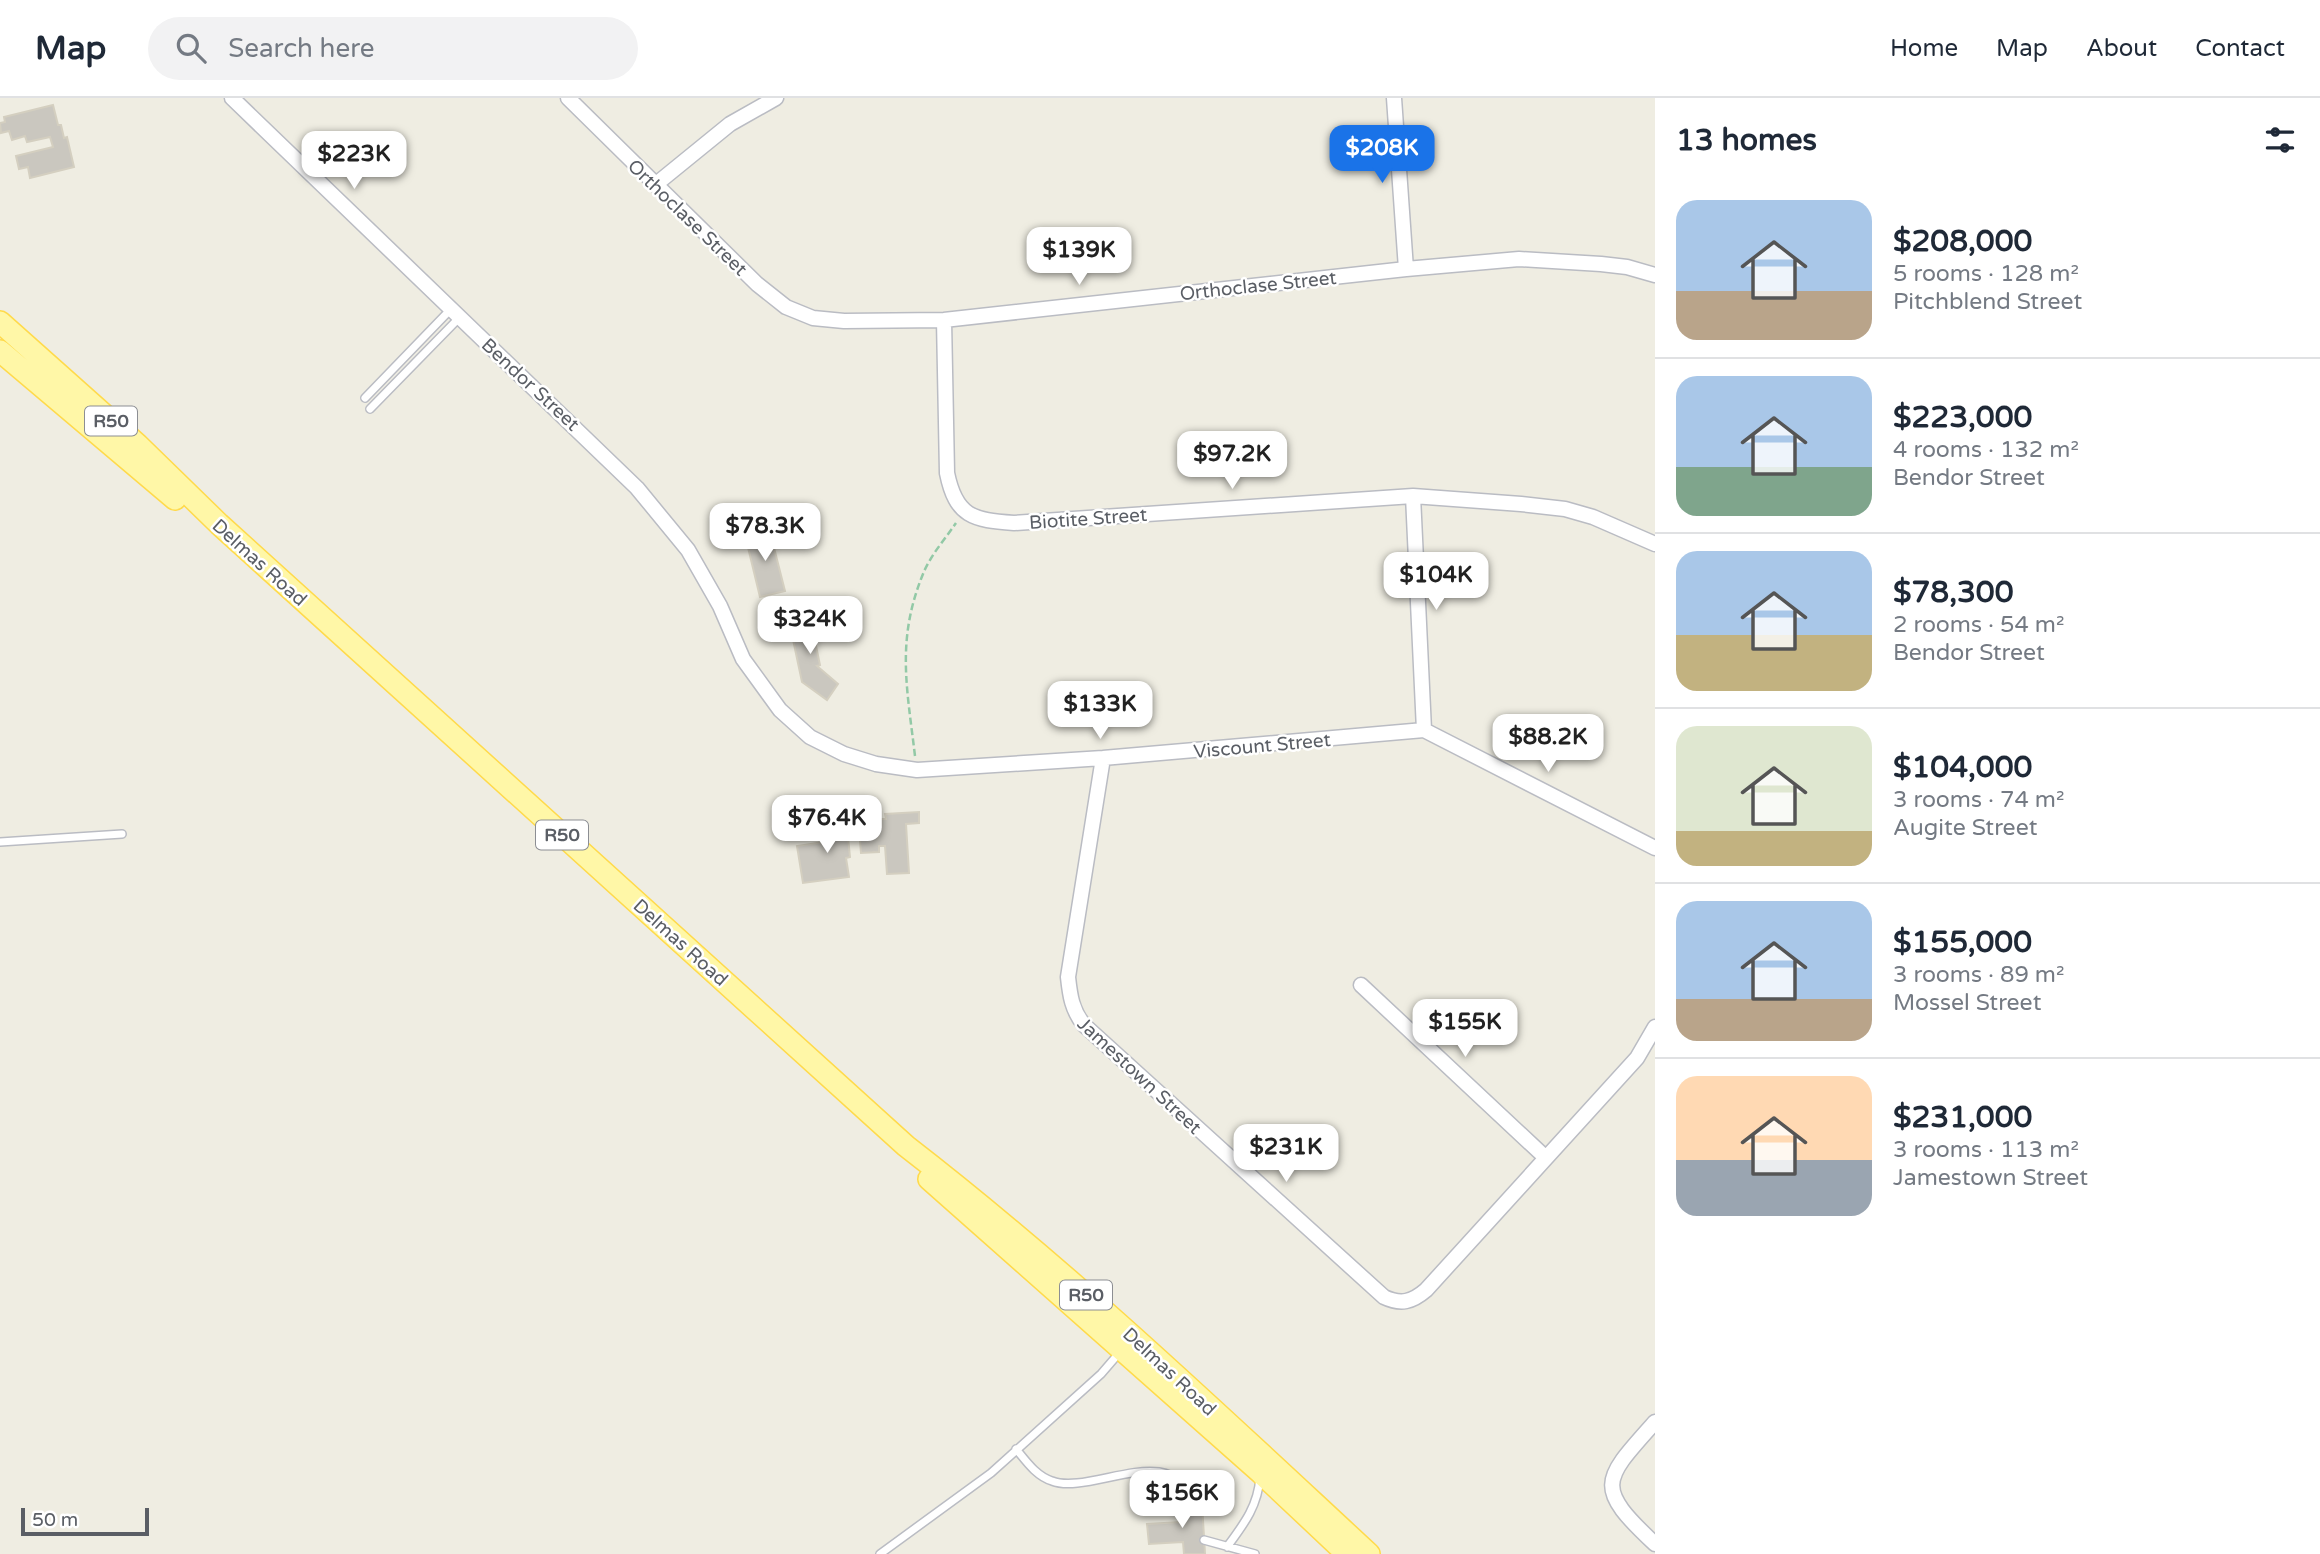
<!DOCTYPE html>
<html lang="en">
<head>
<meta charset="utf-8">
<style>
  :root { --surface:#fff; --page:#f2f2f3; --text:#1f2937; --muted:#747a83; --line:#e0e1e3; --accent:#1a73e8 }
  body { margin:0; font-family:"Varela Round",sans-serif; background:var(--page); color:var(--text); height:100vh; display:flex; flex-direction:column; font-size:26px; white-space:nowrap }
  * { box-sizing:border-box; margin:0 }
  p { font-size:23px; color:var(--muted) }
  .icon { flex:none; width:38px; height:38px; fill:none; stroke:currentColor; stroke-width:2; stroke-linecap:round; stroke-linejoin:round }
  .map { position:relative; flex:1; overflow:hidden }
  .details { display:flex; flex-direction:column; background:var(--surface); width:665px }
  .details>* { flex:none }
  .scale { position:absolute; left:21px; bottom:18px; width:128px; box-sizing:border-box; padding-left:7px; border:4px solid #5a5e65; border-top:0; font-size:19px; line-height:24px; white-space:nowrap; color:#5a5e65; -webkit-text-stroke:5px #fff; paint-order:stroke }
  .price { position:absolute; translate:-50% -60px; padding:0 16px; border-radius:14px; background:#fff; color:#222; font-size:23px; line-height:46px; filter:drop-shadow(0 2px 4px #0008) }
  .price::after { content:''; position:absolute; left:50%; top:42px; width:21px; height:16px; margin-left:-10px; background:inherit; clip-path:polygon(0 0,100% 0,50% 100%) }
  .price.on { background:var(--accent); color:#fff }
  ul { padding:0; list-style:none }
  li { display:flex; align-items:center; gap:21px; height:175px; padding:0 21px }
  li+li { border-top:2px solid var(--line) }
  li span { display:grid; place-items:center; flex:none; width:196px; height:140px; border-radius:21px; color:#555 }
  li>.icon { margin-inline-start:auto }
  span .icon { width:84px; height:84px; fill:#fffc; stroke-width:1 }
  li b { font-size:30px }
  h2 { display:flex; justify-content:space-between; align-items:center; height:84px; padding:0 21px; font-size:30px }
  header { display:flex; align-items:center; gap:42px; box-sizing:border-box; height:98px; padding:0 35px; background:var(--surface); border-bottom:2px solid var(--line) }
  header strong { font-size:33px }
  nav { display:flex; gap:38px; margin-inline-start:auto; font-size:24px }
  .search { width:490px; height:63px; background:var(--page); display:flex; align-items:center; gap:18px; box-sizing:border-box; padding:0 24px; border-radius:38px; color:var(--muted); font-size:26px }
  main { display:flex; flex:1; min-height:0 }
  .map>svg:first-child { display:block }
</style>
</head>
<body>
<header>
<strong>Map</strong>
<div class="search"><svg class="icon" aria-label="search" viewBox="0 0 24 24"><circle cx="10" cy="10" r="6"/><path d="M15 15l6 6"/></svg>Search here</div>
<nav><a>Home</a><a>Map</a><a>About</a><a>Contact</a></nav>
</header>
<main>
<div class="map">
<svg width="1655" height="1456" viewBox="0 0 1655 1456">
  <rect width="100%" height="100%" fill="#efede2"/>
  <path fill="#cac7bf" stroke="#d4cfc0" stroke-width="2" d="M53 7 58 27H61L64 40 67 39 74 69 30 80 28 69 19 71 16 58 53 49 50 39 27 44 25 38 12 42 9 33 1 35 0 25 5 24 4 19Z
    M769 430 785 493 760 499 745 437Z
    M809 514 820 567 817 568 838 586 827 602 802 584 788 518Z
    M919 714V725L906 726 909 775 887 776 885 748H879V754L861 755 858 718 880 716V721H886L885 716Z
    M846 719 850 759 846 760 849 779 803 785 797 748 830 743 827 722Z
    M1202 1405 1205 1456H1184L1183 1444 1149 1446 1147 1426 1182 1424 1181 1406Z"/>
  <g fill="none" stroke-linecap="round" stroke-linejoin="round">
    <defs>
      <path id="lane" d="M365 300 451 211
        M370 311 460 219
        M0 744 122 736
        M1016 1351C1026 1363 1036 1378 1052 1383 1090 1398 1177 1340 1189 1405
        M1204 1442 1255 1456
        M1227 1449C1244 1426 1258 1408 1260 1379
        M880 1456 991 1375 1101 1276 1120 1254"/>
      <path id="street" d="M232 0 637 390 688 452 720 508 743 561 780 612 810 639 844 656 876 666 917 672 1103 660 1424 632
        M568 0 757 186 786 209 813 220 844 223 944 222 1406 171 1519 161 1601 166 1627 169 1655 177
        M1394 0 1406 171
        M655 87 730 26 776 0
        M944 222 947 375C956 419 973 422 1014 425L1413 398 1521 406 1565 411 1593 419 1655 446
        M1413 398 1424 632
        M1424 632 1655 750
        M1103 660 1068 879C1070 898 1072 912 1084 927L1384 1199C1401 1207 1412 1204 1426 1192L1627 971 1637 960 1655 929
        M1361 887 1546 1060
        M1655 1324C1602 1383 1594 1389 1655 1446"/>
      <path id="primary" d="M0 224 138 347 219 426 906 1048C1069 1174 1218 1316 1369 1456
        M0 253 175 401
        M929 1081 1261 1375 1347 1456"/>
    </defs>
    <use href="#lane" stroke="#babcc3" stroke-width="10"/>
    <use href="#street" stroke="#babcc3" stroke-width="17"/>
    <use href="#primary" stroke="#ffda4b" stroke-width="24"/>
    <path stroke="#92c9a6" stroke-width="2.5" stroke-dasharray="7 3.5" stroke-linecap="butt" d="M915 658C907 590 896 542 923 476 930 458 945 441 956 425"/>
    <use href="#lane" stroke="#fff" stroke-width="7"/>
    <use href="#street" stroke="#fff" stroke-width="14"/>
    <use href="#primary" stroke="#fff7a7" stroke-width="21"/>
  </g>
  <g text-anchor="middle" stroke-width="5" stroke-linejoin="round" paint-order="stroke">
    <g fill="#fff" stroke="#8c8e93" stroke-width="2">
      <rect x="85" y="308.5" width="52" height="29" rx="5"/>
      <rect x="536" y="722.5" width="52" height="29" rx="5"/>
      <rect x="1060" y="1182.5" width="52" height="29" rx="5"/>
    </g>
    <g font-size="18" font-weight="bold" fill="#5a5e65">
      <text x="111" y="329">R50</text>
      <text x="562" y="743">R50</text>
      <text x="1086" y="1203">R50</text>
    </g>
    <g font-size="19" fill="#5a5e65" stroke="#fff">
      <text transform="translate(688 119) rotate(44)" y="7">Orthoclase Street</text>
      <text transform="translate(1258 187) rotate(-6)" y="7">Orthoclase Street</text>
      <text transform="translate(531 286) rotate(43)" y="7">Bendor Street</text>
      <text transform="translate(1088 420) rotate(-4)" y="7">Biotite Street</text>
      <text transform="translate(260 464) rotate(42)" y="7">Delmas Road</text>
      <text transform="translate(1262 647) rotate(-5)" y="7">Viscount Street</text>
      <text transform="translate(681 844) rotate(42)" y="7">Delmas Road</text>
      <text transform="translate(1140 977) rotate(43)" y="7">Jamestown Street</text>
      <text transform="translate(1170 1273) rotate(43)" y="7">Delmas Road</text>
    </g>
  </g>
</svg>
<div class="scale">50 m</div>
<b class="price on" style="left:1382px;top:87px">$208K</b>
<b class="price" style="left:354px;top:93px">$223K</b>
<b class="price" style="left:1079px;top:189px">$139K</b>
<b class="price" style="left:1232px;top:393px">$97.2K</b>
<b class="price" style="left:765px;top:465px">$78.3K</b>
<b class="price" style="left:1436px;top:514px">$104K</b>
<b class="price" style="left:810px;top:558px">$324K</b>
<b class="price" style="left:1100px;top:643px">$133K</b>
<b class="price" style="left:1548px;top:676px">$88.2K</b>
<b class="price" style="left:827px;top:757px">$76.4K</b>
<b class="price" style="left:1465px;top:961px">$155K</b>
<b class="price" style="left:1286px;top:1086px">$231K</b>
<b class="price" style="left:1182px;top:1432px">$156K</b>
</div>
<section class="details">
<h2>13 homes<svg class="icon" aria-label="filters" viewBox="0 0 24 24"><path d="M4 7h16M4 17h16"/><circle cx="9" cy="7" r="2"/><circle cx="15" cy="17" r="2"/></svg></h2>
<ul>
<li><span style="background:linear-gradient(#a9c7e8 65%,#b9a48a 0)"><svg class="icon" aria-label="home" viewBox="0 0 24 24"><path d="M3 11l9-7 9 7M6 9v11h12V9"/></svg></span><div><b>$208,000</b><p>5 rooms · 128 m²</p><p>Pitchblend Street</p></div></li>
<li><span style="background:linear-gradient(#a9c7e8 65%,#7fa58c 0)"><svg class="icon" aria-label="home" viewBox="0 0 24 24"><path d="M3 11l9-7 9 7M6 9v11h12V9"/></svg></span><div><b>$223,000</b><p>4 rooms · 132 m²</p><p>Bendor Street</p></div></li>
<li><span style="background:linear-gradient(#a9c7e8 60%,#c2b280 0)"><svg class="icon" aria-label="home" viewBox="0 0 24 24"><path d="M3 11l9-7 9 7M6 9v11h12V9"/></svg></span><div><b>$78,300</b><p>2 rooms · 54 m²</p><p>Bendor Street</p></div></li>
<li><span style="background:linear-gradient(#dfe7d0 75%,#c2b280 0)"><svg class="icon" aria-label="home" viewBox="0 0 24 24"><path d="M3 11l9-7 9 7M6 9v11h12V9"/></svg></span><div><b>$104,000</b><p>3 rooms · 74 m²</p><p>Augite Street</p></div></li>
<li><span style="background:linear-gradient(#a9c7e8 70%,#b9a48a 0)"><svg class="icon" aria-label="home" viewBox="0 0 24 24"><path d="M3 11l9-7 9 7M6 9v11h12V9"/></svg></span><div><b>$155,000</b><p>3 rooms · 89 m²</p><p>Mossel Street</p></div></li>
<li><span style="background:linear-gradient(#ffd9b3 60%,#9aa5b1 0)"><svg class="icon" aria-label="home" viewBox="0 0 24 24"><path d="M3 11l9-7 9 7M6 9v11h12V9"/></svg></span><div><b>$231,000</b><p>3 rooms · 113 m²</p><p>Jamestown Street</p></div></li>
</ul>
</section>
</main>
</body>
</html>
